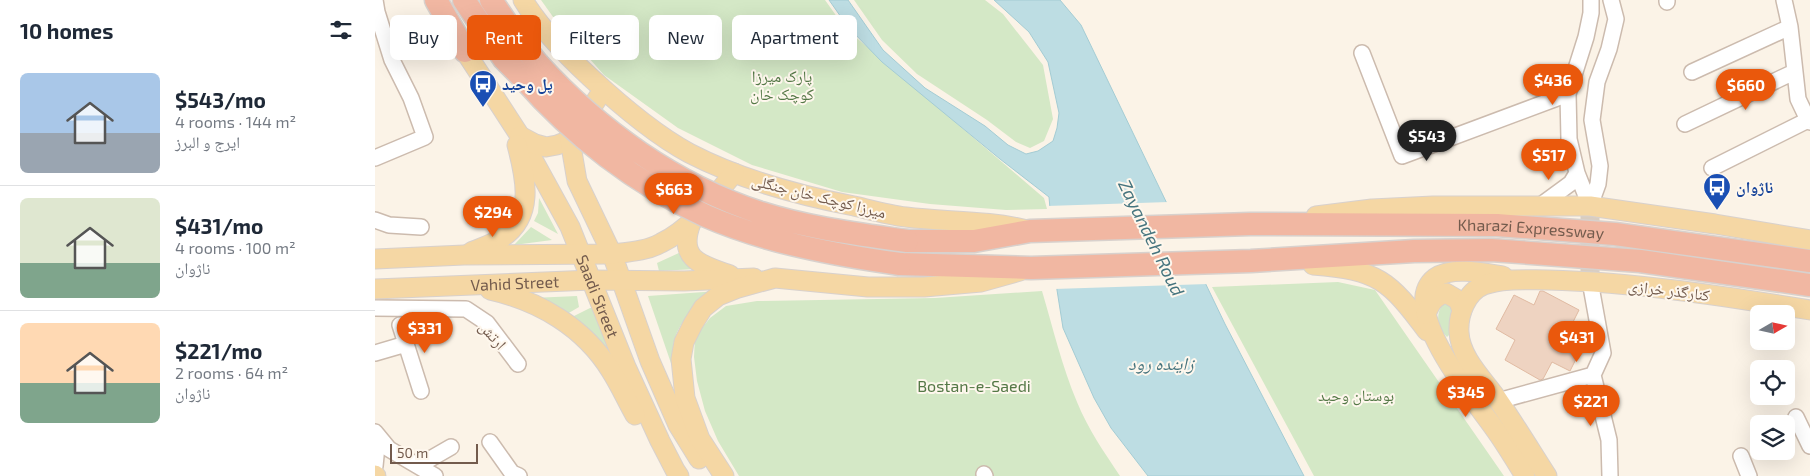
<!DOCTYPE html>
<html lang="en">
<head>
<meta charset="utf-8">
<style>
  :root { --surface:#fff; --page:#f2f2f3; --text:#1f2937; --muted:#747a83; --line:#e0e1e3; --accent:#ea580c }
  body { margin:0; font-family:"Exo 2","Noto Naskh Arabic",sans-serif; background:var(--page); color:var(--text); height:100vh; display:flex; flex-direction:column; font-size:19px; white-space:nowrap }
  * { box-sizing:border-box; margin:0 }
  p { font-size:16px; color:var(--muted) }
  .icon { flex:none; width:28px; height:28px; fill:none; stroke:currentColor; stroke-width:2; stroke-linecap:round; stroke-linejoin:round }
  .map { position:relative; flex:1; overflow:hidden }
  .drawer { display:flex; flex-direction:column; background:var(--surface); width:375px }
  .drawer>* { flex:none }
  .banner { position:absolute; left:15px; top:15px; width:475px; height:45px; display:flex; gap:10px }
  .needle { width:32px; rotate:81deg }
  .buttons { position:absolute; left:1375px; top:305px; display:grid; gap:10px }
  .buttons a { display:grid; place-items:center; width:45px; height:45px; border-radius:8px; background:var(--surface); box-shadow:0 5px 20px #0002; font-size:25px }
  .scale { position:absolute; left:15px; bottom:12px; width:88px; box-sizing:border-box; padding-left:5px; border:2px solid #735b4d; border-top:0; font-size:14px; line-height:18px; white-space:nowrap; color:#735b4d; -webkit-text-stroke:4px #fef7ed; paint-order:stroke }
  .price { position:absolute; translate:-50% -42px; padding:0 11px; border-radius:18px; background:var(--accent); color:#fff; font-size:16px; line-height:32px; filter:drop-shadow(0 1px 2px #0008) }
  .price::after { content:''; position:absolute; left:50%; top:30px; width:15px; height:11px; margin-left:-8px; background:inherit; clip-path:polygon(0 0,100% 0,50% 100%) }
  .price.current { background:#222; color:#fff }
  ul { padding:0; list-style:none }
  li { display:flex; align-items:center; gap:15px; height:125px; padding:0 20px }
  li+li { border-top:1px solid var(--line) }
  li span { display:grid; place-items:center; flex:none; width:140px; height:100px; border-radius:8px; color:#555 }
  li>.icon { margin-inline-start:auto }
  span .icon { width:60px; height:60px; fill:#fffc; stroke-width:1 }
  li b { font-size:21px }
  h2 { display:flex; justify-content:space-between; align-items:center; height:60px; padding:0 20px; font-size:21px }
  .chip { padding:0 18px; border-radius:8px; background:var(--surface); box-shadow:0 5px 20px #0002; font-size:18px; line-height:45px }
  .chip.current { background:var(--accent); color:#fff }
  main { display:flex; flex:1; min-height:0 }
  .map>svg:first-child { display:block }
</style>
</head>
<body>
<main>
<section class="drawer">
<h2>10 homes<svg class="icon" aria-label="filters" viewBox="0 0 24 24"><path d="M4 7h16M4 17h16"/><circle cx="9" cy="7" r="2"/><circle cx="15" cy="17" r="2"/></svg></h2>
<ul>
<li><span style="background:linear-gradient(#a9c7e8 60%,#9aa5b1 0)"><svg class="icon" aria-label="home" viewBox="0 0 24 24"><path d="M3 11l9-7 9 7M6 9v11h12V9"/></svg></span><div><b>$543/mo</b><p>4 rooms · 144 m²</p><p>ایرج و البرز</p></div></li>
<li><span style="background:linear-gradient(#dfe7d0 65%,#7fa58c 0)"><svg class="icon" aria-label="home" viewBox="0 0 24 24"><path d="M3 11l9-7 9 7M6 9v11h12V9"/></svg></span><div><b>$431/mo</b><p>4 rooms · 100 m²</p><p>ناژوان</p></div></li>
<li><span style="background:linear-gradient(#ffd9b3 60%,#7fa58c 0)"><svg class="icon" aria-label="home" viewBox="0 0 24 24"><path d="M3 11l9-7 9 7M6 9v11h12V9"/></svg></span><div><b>$221/mo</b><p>2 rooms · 64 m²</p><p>ناژوان</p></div></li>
</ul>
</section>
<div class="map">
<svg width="1435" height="476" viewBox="0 0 1435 476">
  <rect width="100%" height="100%" fill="#fbf3e7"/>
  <path fill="#d4e8c6" d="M166 0H450L470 28 669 198 672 209 631 210 555 204 467 192 377 165 303 128 229 75 181 21Z
    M479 0H610L628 14 668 65 678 119 669 141 655 148 641 142 612 120 542 74 507 40Z
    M164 198 183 234 159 221 163 213Z
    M156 227 177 240 139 245Z
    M306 252 320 269 284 271 282 263Z
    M963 282 1000 290 1129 476H939L837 287Z
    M343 291C322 303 301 322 298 348 297 356 299 365 299 372L273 296Z
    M667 291C678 328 687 367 702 402 713 429 729 452 745 476H364L343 441 330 411 322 381 319 357 320 337 335 318 351 306 382 301 560 298Z
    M202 296 204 307 192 314 157 298Z
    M1072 304C1083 308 1077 323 1076 333L1072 337C1063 327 1060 317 1067 305Z
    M215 308H222L239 355 197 317Z"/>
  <path fill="#bddde3" stroke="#a4ccd4" d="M454 0H473L508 50 550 88 610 126 633 145 651 154 663 151 678 141 682 128 684 113 673 62 654 32 619 0H685L706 25 850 324 929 476H773L736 428 719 398 688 328 682 290 674 197 625 159 507 62 473 27Z"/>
  <path fill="#fbf3e7" d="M794 202 833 284 679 289 672 206Z"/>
  <path fill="#eed3c1" stroke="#e0baa2" d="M1165 291H1168L1204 310 1195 328 1212 337 1195 371 1177 362 1168 379 1165 380 1130 360 1140 340 1121 329 1139 295 1159 305Z"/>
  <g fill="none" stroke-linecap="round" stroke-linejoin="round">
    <path stroke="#d9cdc0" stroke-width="19" stroke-dasharray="19 9" stroke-linecap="butt" d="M1215 206V281"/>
    <defs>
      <path id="minor" d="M1292 0V2
        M1409 0 1415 27 1423 99 1433 120 1435 122
        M987 53 1027 156 1193 94
        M1317 72 1415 27
        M1310 124 1419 72
        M0 158 50 137 36 98 17 60 2 12 0 0
        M1337 168 1433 120
        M1166 205 1196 183 1202 173
        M1215 206 1202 173 1194 139 1193 94 1211 37 1216 13V0
        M1215 206 1223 184 1225 166 1217 120 1222 82 1234 49 1241 19 1236 0
        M0 220 14 225 46 227
        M0 308 91 309 112 323 143 364
        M25 325 46 391
        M0 353 31 344
        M1218 375 1234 440 1235 476
        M1123 401 1218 375 1228 353 1215 281
        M1421 417 1435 446
        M0 432 14 449 60 476
        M115 442 137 473 144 476
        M1366 456 1374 476
        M0 466 3 436
        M43 466 76 447
        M609 474 610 476"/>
      <g id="major">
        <path d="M148 0C166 29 190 54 215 77 244 104 279 134 314 153 366 180 422 195 479 206 496 210 514 215 531 217 571 222 612 220 652 230"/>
        <path id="s1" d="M82 39 145 136 195 227 251 367 285 441 300 470 304 476"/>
        <path d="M145 136 160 144 171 147 182 145 195 140 228 90"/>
        <path d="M195 140 202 181 237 254 275 361 303 425 324 459"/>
        <path d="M941 216 997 209 1058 206H1215L1340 224 1435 240"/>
        <path d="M316 223C302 260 327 265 355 275"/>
        <path d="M96 252C105 248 116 245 125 239 160 217 151 179 142 145"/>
        <path d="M0 259 89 255 237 254C253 252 272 251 286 243 317 228 337 199 359 173"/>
        <path d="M938 265C1003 270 1014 280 1052 331"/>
        <path d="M1128 276C1109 273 1076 266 1060 278 1022 308 1100 401 1119 428 1130 443 1140 460 1150 476"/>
        <path id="s2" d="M0 289 217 280 309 281 379 278"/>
        <path d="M115 290C164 301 209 327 236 371 245 385 252 401 260 415"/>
        <path d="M1051 314C1056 302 1059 297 1071 293L1083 300 1087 310"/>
        <path d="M0 475 1 476"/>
        <path d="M349 476 325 439 310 398 306 359 309 342 318 324 328 308 343 296 363 288 400 278 493 287H549L606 282 645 271"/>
        <path d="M1172 476C1156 451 1140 425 1123 400 1109 380 1085 358 1084 332 1083 315 1091 292 1109 285 1128 278 1152 280 1173 280 1260 282 1348 296 1435 310"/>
      </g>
      <g id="highway">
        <path d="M61 0 90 51"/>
        <path d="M89 0 129 59 148 78"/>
        <path d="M116 0 139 34 163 64"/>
        <path id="s3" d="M532 241H599L655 231 875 224 1122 225 1240 234 1435 261"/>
        <path d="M525 264 656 268 876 261 1039 251 1116 250 1265 261 1435 285"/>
      </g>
    </defs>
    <use href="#minor" stroke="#ccbbae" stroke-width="18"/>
    <use href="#major" stroke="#d8d1cd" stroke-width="21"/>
    <use href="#highway" stroke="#d8d1cd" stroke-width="25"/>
    <use href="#minor" stroke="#fff" stroke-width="15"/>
    <use href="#major" stroke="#f5d7a4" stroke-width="19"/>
    <use href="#highway" stroke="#f1b7a2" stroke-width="22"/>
    <defs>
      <path id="highway-bridge" d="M163 64C223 130 300 185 386 213 433 228 483 234 532 241
        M148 78C198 135 261 184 331 216 390 242 461 255 525 264"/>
    </defs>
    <use href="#highway-bridge" stroke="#d8d1cd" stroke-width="25" stroke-linecap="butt"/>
    <use href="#highway-bridge" stroke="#f1b7a2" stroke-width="22"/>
  </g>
  <defs>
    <symbol id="bus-pin" viewBox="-11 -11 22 30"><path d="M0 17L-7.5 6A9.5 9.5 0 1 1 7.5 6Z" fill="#1a4fb4" stroke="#fef7ed"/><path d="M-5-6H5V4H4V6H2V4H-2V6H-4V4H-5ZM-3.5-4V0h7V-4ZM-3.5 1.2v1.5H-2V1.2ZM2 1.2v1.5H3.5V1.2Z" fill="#fff"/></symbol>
  </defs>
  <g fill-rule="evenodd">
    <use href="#bus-pin" x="92" y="68" width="32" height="43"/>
    <use href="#bus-pin" x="1326" y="171" width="32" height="43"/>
  </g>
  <g text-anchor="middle" stroke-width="4" stroke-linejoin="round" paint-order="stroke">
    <g font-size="16" fill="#547846" stroke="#fef7ed">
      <text x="407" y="82">پارک میرزا<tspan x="407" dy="18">کوچک خان</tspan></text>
      <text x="599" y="392">Bostan-e-Saedi</text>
      <text x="981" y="401">بوستان وحید</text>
    </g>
    <g font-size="16" font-weight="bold" fill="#164399" stroke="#fef7ed" text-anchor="start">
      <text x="127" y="90">پل وحید</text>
      <text x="1361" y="193">ناژوان</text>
    </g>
    <g font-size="16" fill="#735b4d" stroke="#fef7ed">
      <text transform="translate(444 196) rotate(14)" y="6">میرزا کوچک خان جنگلی</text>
      <text dy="6" stroke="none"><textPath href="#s3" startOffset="625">Kharazi Expressway</textPath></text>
      <text dy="6" stroke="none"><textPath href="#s2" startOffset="140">Vahid Street</textPath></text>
      <text transform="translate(1294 290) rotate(7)" y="6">کنارگذر خرازی</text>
      <text dy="6" stroke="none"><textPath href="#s1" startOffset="294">Saadi Street</textPath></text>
      <text transform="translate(118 335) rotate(48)" y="6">ارتش</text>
    </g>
    <g font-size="18" font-style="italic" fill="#45747e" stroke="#fef7ed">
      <text transform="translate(776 238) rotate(64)" y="6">Zayandeh Roud</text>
      <text x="786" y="370">زاینده رود</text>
    </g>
  </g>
</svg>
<div class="buttons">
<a><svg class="needle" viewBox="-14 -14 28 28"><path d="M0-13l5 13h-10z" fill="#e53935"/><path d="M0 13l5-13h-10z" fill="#747a83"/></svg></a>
<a><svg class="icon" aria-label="locate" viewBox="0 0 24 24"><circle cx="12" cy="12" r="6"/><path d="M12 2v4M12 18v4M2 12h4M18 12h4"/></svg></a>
<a><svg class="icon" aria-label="layers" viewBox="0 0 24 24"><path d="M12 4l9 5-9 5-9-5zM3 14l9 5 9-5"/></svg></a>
</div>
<div class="scale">50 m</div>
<b class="price" style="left:1178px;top:106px">$436</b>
<b class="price" style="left:1371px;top:111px">$660</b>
<b class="price current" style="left:1052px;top:162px">$543</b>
<b class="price" style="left:1174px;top:181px">$517</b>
<b class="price" style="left:299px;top:215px">$663</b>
<b class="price" style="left:118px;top:238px">$294</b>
<b class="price" style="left:50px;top:354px">$331</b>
<b class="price" style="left:1202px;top:363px">$431</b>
<b class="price" style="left:1091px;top:418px">$345</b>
<b class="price" style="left:1216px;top:427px">$221</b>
<div class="banner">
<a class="chip">Buy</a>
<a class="chip current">Rent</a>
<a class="chip">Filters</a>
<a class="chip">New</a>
<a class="chip">Apartment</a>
</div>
</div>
</main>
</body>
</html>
